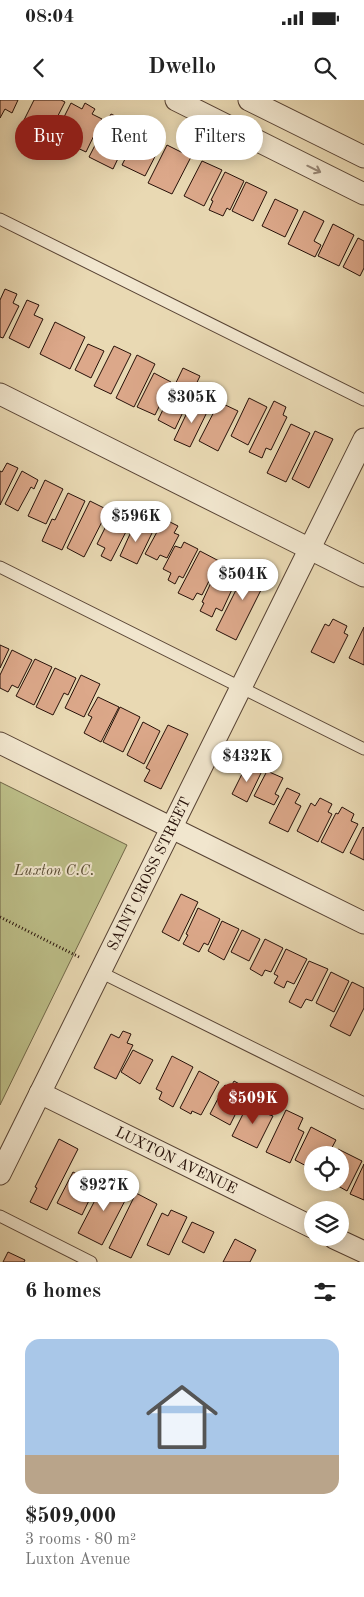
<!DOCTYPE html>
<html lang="en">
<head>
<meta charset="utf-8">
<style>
  :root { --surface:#fff; --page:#f6f6f6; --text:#222; --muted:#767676; --line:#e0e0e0; --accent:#8f2418 }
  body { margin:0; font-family:"Old Standard TT",serif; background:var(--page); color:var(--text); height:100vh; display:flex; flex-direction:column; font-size:19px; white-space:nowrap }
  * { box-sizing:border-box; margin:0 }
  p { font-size:16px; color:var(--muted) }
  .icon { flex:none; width:28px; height:28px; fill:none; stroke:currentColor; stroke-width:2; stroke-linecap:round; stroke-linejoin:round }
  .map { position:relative; height:1162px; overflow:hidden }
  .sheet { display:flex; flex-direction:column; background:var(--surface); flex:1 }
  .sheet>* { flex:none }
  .guide { position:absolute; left:15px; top:15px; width:335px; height:45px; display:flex; gap:10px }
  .buttons { position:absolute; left:304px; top:1046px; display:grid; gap:10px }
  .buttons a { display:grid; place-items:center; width:45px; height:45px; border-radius:50%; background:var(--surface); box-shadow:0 2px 12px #0003; font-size:25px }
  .price { position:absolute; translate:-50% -42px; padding:0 11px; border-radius:18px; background:#fff; color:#222; font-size:16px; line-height:32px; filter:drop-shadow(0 1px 2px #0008) }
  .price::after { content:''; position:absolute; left:50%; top:30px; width:15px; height:11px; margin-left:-8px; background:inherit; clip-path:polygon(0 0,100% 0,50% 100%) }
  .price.active { background:var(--accent); color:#fff }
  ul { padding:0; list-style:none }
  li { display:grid; align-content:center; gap:10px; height:265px; padding:0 25px }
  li+li { border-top:1px solid var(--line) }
  li span { display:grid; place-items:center; height:155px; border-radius:15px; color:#555 }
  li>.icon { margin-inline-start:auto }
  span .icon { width:90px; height:90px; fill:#fffc; stroke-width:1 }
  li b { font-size:21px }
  h2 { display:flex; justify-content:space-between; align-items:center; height:60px; padding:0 25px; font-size:21px }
  .tag { padding:0 18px; border-radius:22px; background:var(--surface); box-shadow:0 2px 12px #0003; font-size:18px; line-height:45px }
  .tag.active { background:var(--accent); color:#fff }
  .status { display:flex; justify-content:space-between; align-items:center; height:35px; padding:0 25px; background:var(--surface); direction:ltr }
  .status svg { height:14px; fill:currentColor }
  header { display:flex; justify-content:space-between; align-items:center; height:65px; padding:0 25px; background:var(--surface); font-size:22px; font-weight:700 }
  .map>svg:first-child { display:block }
</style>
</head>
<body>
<div class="status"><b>08:04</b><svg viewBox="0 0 49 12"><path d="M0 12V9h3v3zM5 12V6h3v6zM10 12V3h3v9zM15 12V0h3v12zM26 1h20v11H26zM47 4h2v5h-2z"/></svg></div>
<header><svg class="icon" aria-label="back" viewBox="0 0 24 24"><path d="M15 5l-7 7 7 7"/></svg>Dwello<svg class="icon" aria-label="search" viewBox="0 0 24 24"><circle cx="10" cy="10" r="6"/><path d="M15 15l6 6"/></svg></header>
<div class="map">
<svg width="364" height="1162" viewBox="0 0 364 1162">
  <rect width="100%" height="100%" fill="#e9d9b3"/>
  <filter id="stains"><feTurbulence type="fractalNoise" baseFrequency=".004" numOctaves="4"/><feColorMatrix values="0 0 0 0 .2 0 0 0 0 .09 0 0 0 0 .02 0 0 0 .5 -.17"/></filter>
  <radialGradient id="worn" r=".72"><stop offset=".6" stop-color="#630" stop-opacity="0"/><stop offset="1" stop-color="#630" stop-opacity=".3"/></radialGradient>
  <path fill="#bcbe88" stroke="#716748" d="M0 682 127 745 0 1005Z"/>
  <path fill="#dca88a" stroke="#261008" d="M0 0H18L12 13 5 9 0 18Z
    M34 0H61L65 2 47 37 45 36 40 47 16 36Z
    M71 3 82 9 85 3 95 9 92 14 102 19 86 52 54 37Z
    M111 14 134 25 113 69 89 57Z
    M150 35 163 41 145 76 122 65 136 37 147 42Z
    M167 45 191 57 172 94 148 83Z
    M202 61 222 70 204 106 184 96Z
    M225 72 244 81 230 110 227 108 223 116 209 110 213 101 211 100Z
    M246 82 267 92 253 121 232 111Z
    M275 99 298 110 285 137 262 126Z
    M304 111 324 121 314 141 321 145 315 157 288 144Z
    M333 124 354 135 339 166 318 156Z
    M358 138 364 141V168L360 176 343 167Z
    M5 189 17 194 13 203 19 206 3 238 0 237V200Z
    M27 200 39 205 34 215 43 219 29 248 9 238Z
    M55 222 85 237 70 269 40 254Z
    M88 244 104 251 91 278 75 270Z
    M114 246 131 254 111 294 94 286Z
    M137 255 155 264 134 307 116 298Z
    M183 268 200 276 175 329 158 320Z
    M154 273 171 282 155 315 137 307Z
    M249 298 267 307 248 345 231 336Z
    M193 300 209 308 190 347 174 340Z
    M274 301 286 307 283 315 287 317 271 350 266 348 262 358 249 352Z
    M219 302 238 311 218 351 199 341Z
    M291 324 310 333 286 382 267 373Z
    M315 331 333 339 309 388 292 379Z
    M7 363 18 368 0 405V371L2 372Z
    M22 371 38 380 34 389 31 387 18 411 5 404Z
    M45 380 63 389 46 424 28 416Z
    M68 393 85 401 62 450 42 441 52 419 55 420Z
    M90 401 108 410 84 457 67 448Z
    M113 412 131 422 111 461 101 456 105 448 97 444Z
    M164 419 178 426 174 433 179 435 167 458 160 455 157 460 145 454Z
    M135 423 153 431 137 464 120 456Z
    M184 442 198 449 183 478 179 476 175 484 168 480 171 473 163 469 175 446 181 448Z
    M200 451 219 461 202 495 197 493 193 500 178 493Z
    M221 461 241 470 222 511 216 508 212 517 200 511 204 503 202 502Z
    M250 462 270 472 236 540 216 530Z
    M333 519 347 526 344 533 348 535 334 563 311 552 325 524 329 526Z
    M364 527V565L349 558Z
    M0 545 9 549 0 568Z
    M12 550 32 560 18 588 12 585 8 592 0 588V575Z
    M35 559 52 567 34 605 16 596Z
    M55 568 76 578 68 595 64 593 53 615 36 607Z
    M81 575 100 584 84 617 65 608Z
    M98 597 119 607 101 642 84 633 92 617 88 615Z
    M120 607 140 617 123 652 103 642Z
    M143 622 160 631 144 664 127 655Z
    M168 625 188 634 161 689 144 681 150 670 146 668Z
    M247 664 262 671 247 702 232 694Z
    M267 671 283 678 275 694 279 696 274 705 254 696Z
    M287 688 300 694 295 703 301 706 288 732 269 723Z
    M320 698 332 704 328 712 332 714 318 742 297 731 311 703 315 706Z
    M342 707 354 714 351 721 358 724 343 753 321 742 336 713 338 714Z
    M363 727 364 728V760L350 753Z
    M181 794 198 802 179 841 162 832Z
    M198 808 220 819 208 845 204 843 199 852 183 844 188 835 186 834Z
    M222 821 239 829 224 860 208 851Z
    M242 830 260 839 249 861 231 852Z
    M265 839 283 848 271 872 265 870 262 876 250 869Z
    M286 849 307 859 294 884 287 881 284 888 274 883 278 876 274 874Z
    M309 861 328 869 312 901 306 899 301 908 289 902Z
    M331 872 349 881 334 912 316 903Z
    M352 882 364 888V908L350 936 330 926Z
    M123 931 131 934 127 943 133 945 116 979 94 968 111 934 119 938Z
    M133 950 153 960 140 984 121 972Z
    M172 956 193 967 173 1007 159 999 162 992 156 989Z
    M199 971 219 982 201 1015 192 1011 191 1014 180 1008Z
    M234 981 245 987 242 993 245 995 230 1025 210 1014 225 985 230 988Z
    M260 1003 270 1008 267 1014 273 1016 257 1048 232 1036 248 1004 258 1008Z
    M286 1010 303 1018 298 1029 304 1032 290 1063 266 1052Z
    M311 1027 336 1040 328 1055H312V1069L295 1060Z
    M59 1039 78 1049 47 1110 30 1102 37 1088 35 1087Z
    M338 1049 362 1061 347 1091 331 1082H340V1055H335Z
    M364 1064V1100L350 1094Z
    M73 1072 97 1084 82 1115 57 1103Z
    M106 1079 130 1091 102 1145 78 1133Z
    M136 1093 157 1104 131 1158 109 1148Z
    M171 1110 187 1117 169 1155 147 1145 162 1113 168 1116Z
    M192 1122 214 1132 204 1153 182 1142Z
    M235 1139 256 1150 250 1162H223Z
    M8 1152 25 1160 24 1162H3Z"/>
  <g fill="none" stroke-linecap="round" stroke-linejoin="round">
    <defs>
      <path id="lane" d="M0 119 364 300
        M0 467 364 649
        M100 872 364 1003
        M0 1116 91 1162"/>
      <g id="street">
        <path d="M176 0 364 94"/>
        <path d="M249 0 364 57"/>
        <path d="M0 294 364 476"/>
        <path d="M0 643 364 823"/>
        <path id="s1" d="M40 993 312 1127"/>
        <path id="s2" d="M0 1074 364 339"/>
        <path d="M334 1138 364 1152"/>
      </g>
    </defs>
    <use href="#lane" stroke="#574233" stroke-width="13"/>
    <use href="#street" stroke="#574233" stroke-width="23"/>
    <path stroke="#261008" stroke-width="3" stroke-dasharray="1 2.5" stroke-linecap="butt" d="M0 817 79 857"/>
    <use href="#lane" stroke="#f1e6ce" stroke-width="11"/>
    <use href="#street" stroke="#f1e6ce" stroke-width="21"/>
  </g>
  <defs><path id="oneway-shaft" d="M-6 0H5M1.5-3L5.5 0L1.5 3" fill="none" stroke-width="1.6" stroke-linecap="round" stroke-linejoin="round" transform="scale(1.25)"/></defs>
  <use stroke="#968675" href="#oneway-shaft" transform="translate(314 69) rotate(26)"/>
  <g text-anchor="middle" stroke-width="4" stroke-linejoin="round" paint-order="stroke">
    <g font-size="15" font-style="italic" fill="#5a4d35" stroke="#f1e6ce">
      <text x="54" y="775">Luxton C.C.</text>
    </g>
    <g font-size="15" fill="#261008" stroke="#f1e6ce">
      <text dy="5" stroke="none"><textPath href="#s2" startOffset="335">SAINT CROSS STREET</textPath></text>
      <text dy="5" stroke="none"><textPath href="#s1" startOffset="152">LUXTON AVENUE</textPath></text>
    </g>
  </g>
  <rect width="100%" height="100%" filter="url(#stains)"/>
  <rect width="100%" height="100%" fill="url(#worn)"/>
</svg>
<div class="buttons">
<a><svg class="icon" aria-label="locate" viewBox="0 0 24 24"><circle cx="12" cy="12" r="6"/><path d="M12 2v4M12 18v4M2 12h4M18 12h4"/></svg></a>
<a><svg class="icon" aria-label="layers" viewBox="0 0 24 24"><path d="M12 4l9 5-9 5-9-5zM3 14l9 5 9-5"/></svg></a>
</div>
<b class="price" style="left:192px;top:324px">$305K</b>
<b class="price" style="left:136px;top:443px">$596K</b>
<b class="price" style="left:243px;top:501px">$504K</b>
<b class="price" style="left:247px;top:683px">$432K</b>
<b class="price active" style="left:253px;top:1025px">$509K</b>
<b class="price" style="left:104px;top:1112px">$927K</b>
<div class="guide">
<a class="tag active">Buy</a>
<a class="tag">Rent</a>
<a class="tag">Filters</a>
</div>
</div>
<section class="sheet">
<h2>6 homes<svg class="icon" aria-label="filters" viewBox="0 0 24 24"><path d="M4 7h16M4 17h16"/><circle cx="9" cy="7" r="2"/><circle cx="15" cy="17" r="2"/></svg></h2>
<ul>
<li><span style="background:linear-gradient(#a9c7e8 75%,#b9a48a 0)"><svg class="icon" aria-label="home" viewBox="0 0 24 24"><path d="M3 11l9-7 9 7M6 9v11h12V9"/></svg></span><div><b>$509,000</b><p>3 rooms · 80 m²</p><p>Luxton Avenue</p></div></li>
</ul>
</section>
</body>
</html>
